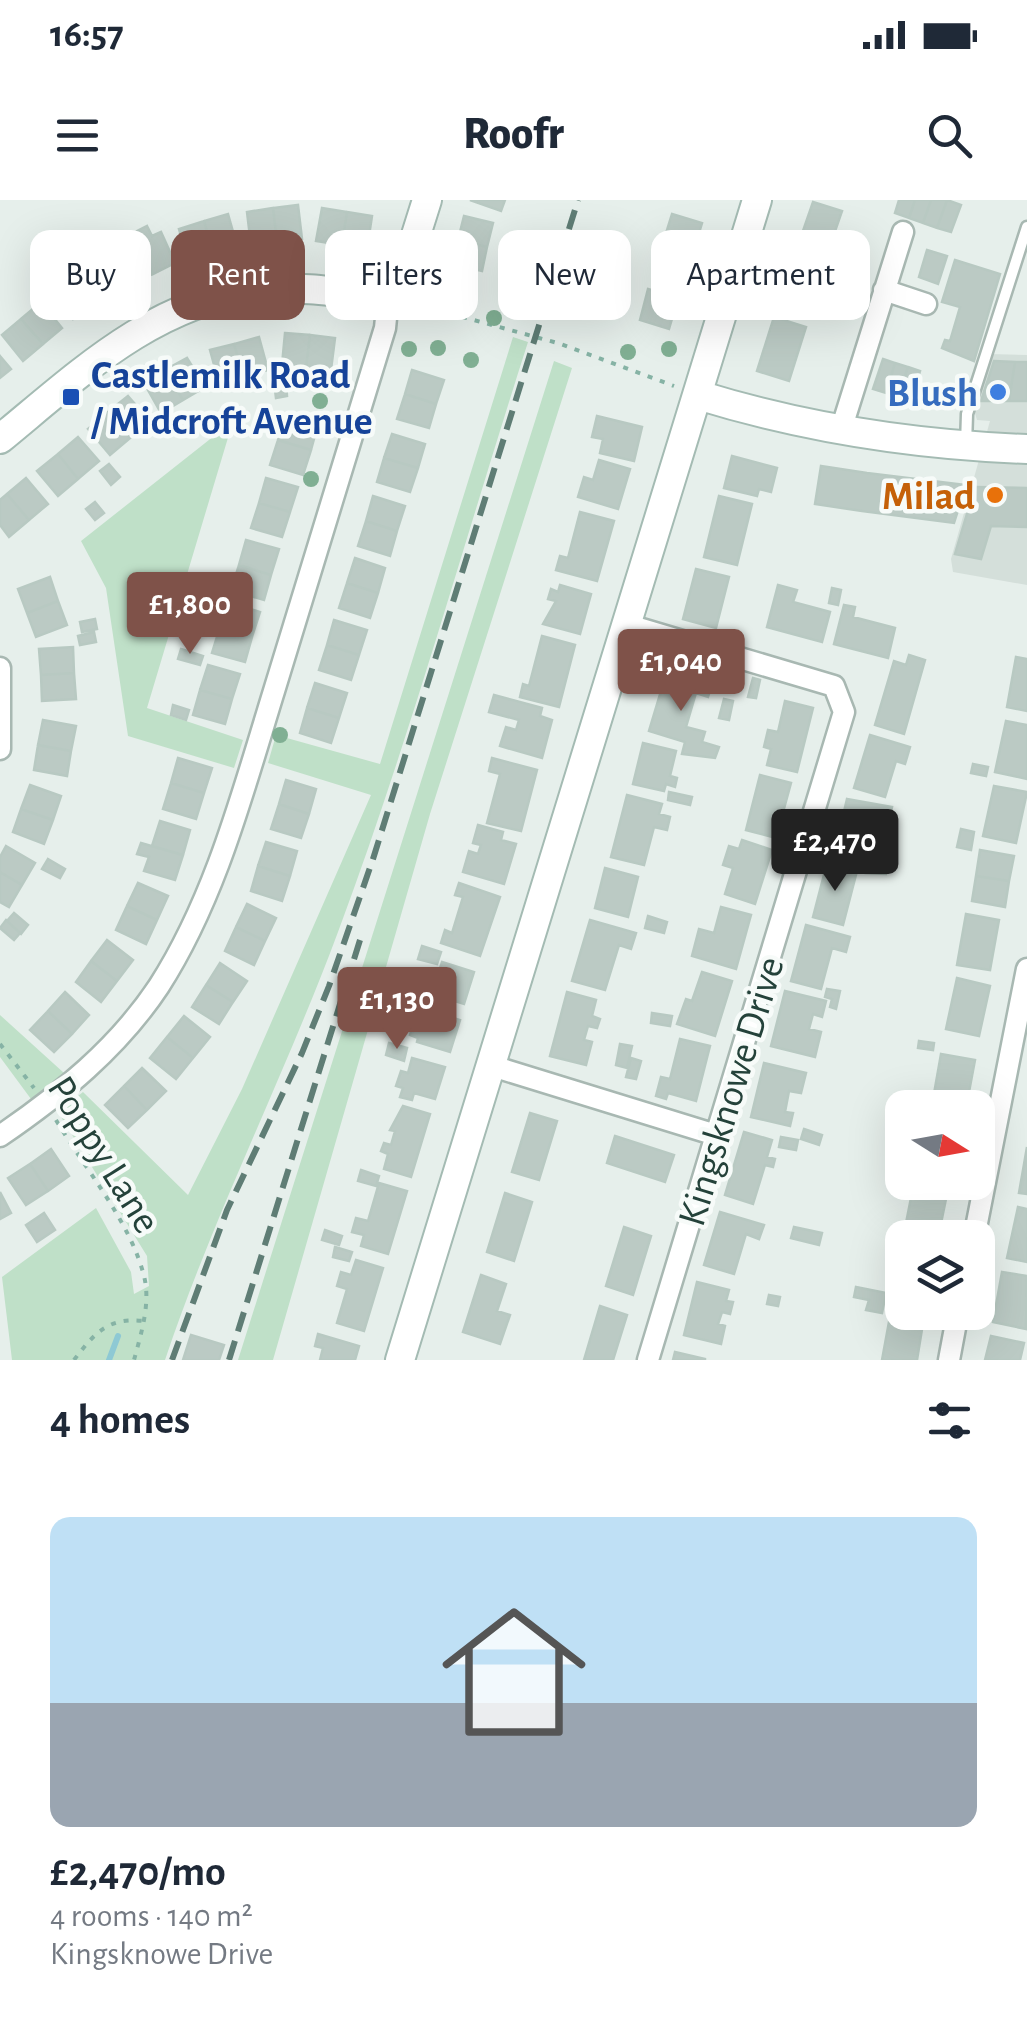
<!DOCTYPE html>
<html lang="en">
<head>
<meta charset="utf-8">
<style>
  :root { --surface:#fff; --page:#f2f2f3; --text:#1f2937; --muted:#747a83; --line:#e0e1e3; --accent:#7f5249 }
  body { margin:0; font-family:"Alegreya Sans",sans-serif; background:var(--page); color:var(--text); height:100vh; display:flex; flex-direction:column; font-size:38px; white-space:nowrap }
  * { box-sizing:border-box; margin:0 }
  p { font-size:32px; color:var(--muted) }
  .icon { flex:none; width:55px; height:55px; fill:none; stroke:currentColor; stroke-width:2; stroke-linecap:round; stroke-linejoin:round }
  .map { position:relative; height:1160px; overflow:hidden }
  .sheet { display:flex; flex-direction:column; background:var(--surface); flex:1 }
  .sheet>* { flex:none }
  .hud { position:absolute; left:30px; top:30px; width:968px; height:90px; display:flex; gap:20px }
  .needle { width:65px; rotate:101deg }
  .buttons { position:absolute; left:885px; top:890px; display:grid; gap:20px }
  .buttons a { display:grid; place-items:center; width:110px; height:110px; border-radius:20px; background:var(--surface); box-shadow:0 10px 40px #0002; font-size:50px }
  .price { position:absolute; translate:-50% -85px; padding:0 22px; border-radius:10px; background:var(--accent); color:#fff; font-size:32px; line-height:65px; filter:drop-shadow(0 2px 5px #0008) }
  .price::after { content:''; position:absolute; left:50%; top:60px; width:30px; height:22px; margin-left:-15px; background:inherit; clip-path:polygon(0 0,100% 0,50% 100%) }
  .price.on { background:#222; color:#fff }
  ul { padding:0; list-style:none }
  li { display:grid; align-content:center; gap:20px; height:530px; padding:0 50px }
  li+li { border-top:2px solid var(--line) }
  li span { display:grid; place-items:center; height:310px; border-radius:20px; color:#555 }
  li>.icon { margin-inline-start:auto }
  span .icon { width:180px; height:180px; fill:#fffc; stroke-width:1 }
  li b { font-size:42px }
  h2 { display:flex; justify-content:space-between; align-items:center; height:120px; padding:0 50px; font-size:42px }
  .pill { padding:0 35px; border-radius:20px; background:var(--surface); box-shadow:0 10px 40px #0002; font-size:35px; line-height:90px }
  .pill.on { background:var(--accent); color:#fff }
  .status { display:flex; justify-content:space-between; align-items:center; height:70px; padding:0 50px; background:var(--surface); direction:ltr }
  .status svg { height:28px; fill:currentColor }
  header { display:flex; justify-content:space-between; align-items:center; height:130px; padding:0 50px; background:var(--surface); font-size:45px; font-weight:800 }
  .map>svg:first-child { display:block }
</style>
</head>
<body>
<div class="status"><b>16:57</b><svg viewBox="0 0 49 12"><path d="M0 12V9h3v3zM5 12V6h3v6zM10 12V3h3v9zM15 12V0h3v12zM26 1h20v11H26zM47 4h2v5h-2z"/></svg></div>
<header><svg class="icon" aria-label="menu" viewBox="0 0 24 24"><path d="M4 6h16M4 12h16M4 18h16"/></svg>Roofr<svg class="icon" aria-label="search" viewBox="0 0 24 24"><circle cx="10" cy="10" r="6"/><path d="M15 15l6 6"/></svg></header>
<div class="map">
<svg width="1027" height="1160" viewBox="0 0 1027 1160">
  <rect width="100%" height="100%" fill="#e6efeb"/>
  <path fill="#d4dfda" d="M989 154 1027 155V385L953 372 951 359 990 221 977 220 974 210Z"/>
  <path fill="#bfe0c8" d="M513 137 528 142C465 338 410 539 338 732 284 877 214 1014 165 1160H12L2 1077 96 1008 131 1072 134 1094 149 1086 147 1056 58 912 83 892 188 995 242 889 371 595 268 563 276 535 380 564Z
    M554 161 572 168 430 614 273 1160H238Z
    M233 221 147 508 243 540 234 568 128 536 106 388 81 341Z
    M0 815 64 873 31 899 0 857Z"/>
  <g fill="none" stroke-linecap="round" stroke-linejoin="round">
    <path stroke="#8ec9d4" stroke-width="6" d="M109 1160 118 1136"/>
  </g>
  <path fill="#bbcac4" stroke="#b8c9c2" stroke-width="2.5" d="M470 0H505L501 11Z
    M899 0H915L909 18 895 13Z
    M915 0H931L923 23 909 18Z
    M931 0H947L937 28 923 23Z
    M947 0 961 5 951 32 937 28Z
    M813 2 842 11 832 40 803 31Z
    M298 5 302 39 277 42 273 8Z
    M273 8 277 42 251 45 247 12Z
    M322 8 347 12 342 45 316 41Z
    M347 12 372 16 367 49 342 45Z
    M228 14 237 46 213 53 204 21Z
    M672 14 702 23 693 53 663 43Z
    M464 16 493 23 487 47 458 40Z
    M204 21 213 53 188 60 179 29Z
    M147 26 152 36 161 32 175 63 153 74 138 43 141 41 137 31Z
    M803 31 832 40 829 49 837 51 829 78 794 60Z
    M458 40 487 47 482 71 452 64Z
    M138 43 153 74 129 85 115 53Z
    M663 43 693 53 684 82 654 73Z
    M927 50 947 56 938 84 919 77Z
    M955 60 1000 74 974 161 942 148 945 140 950 141 960 107 942 102Z
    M96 63 115 90 94 104 75 78Z
    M75 78 94 104 73 119 54 93Z
    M786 78 818 89 809 118 779 108Z
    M648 89 678 98 669 129 640 120Z
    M41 102 62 128 43 144 21 119Z
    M774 117 806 127 789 181 757 171Z
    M21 119 43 144 23 161 2 135Z
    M285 133 310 135 306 168 282 165Z
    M310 135 335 138 331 170 306 168Z
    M259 137 268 170 243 176 234 144Z
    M234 144 243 176 219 183 210 150Z
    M0 156 11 169 0 178Z
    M187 158 205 187 183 200 165 170Z
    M883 159 895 163 886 193 873 189Z
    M994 161 1015 162 1009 201H981Z
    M1015 162H1027V201H1009Z
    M895 163 908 167 898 197 886 193Z
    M908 167 920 171 911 201 898 197Z
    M165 170 183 200 161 213 144 183Z
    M412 170 444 180 436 204 405 194Z
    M286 181 287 196 276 198 274 182Z
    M405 194 436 204 429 228 397 219Z
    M128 196 150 221 130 238 108 212Z
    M108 212 130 238 110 255 88 229Z
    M286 214 318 224 311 250 278 240Z
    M597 216 642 227 634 261 600 253 603 239 592 237Z
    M392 234 425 244 418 268 384 258Z
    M78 237 99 261 78 279 58 254Z
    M278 240 311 250 303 275 270 265Z
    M58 254 78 279 58 296 37 271Z
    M732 256 777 268 771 292 759 289 757 296 724 288Z
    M384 258 418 268 410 292 377 282Z
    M599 260 630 269 618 309 578 297 584 277 593 280Z
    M109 264 120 277 111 285 100 271Z
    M821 266 867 273 966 285 954 323 862 311 815 304Z
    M26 278 48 304 29 320 7 294Z
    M266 278 298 287 290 312 259 303Z
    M975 287 1027 288V327L991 326 981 359 955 354Z
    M7 294 29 320 9 337 0 325V300Z
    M373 296 405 306 397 331 366 321Z
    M719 296 752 304 737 365 704 357Z
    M95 302 104 313 95 320 86 309Z
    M259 303 290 312 282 337 251 328Z
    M580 312 614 321 597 381 556 370 560 356 568 358Z
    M366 321 397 331 390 356 358 346Z
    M246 340 279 349 271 375 239 365Z
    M355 358 385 368 378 393 347 383Z
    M239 365 271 375 264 400 231 390Z
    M696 369 729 377 716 428 683 419Z
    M50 377 58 401 27 413 18 389Z
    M347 383 378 393 370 418 339 408Z
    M560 385 591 394 580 434 543 424 556 401 548 399 551 389 558 392Z
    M778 385 797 390 793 402 830 412 822 442 767 427Z
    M832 388 841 390 838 405 829 403Z
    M58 401 67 425 36 437 27 413Z
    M228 402 260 412 252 437 220 427Z
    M844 405 855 407 853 417 895 428 888 458 834 444Z
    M95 419 97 429 82 432 80 422Z
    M334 420 367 430 359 455 327 445Z
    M220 427 252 437 245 462 212 453Z
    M94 432 96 442 80 445 78 436Z
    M542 436 575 445 559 507 520 497 523 484 529 486Z
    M327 445 359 455 351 480 319 470Z
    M73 447 74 473 41 475 39 449Z
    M181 449 203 456 200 465 178 459Z
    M909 455 925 460 904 534 875 525 894 461 906 465Z
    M1016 457 1027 459V511L1007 507Z
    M208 465 240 474 232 499 200 490Z
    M667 471 712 484 708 497 696 493 686 527 705 532 702 542 719 547 715 558 682 554 685 542 649 531Z
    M74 473 76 499 42 501 41 475Z
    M753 478 760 480 756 498 748 497Z
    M315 483 347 493 339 518 307 508Z
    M200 490 232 499 225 524 193 515Z
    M494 495 542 508 540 516 552 520 542 558 500 546 506 527 516 530 519 520 489 512Z
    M724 499 733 501 729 520 719 518Z
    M785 501 813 508 797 572 767 565 771 549 764 547 768 530 778 532Z
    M173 505 189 510 186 520 171 515Z
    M307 508 339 518 331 543 300 533Z
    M43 520 76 526 71 551 38 545Z
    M1006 521 1027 525V579L995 572Z
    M870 535 910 547 905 564 896 561 885 597 854 588Z
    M643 543 676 551 670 576 677 578 675 587 666 584 664 591 633 584Z
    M38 545 71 551 67 576 34 570Z
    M178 558 212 568 204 593 171 583Z
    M492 558 537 570 521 631 487 623 500 574 489 571Z
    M973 564 988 567 986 576 971 573Z
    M760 575 791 583 776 638 746 630Z
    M286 580 316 589 309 614 279 604Z
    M171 583 204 593 196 619 163 609Z
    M30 585 61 596 53 620 21 609Z
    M994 586 1027 592 1016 643 983 636Z
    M669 592 692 597 690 605 668 600Z
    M627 595 662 604 659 614 670 617 667 630 654 627 644 665 611 657Z
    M847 599 892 607 888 624 874 620 864 661 834 654Z
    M279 604 309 614 301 638 271 629Z
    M21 609 53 620 44 644 13 632Z
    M160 621 190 630 183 655 152 646Z
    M478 625 503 632 501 640 516 644 504 684 463 672 469 651 478 654 481 645 473 643Z
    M961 629 974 632 971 650 957 647Z
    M742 640 772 650 755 704 725 694 733 668 723 665 729 646 739 649Z
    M266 642 297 651 290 676 258 666Z
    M141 643 183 655 175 680 144 671 149 657 137 654Z
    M6 646 35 663 22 685 0 672V657Z
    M980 650 1014 656 1009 681 976 676Z
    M48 659 65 669 60 678 42 669Z
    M870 659 888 665 886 674 866 673Z
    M827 663 857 671 843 725 813 717Z
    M258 666 290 676 282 701 251 691Z
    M605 668 638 677 628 717 595 708Z
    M0 672 22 685 9 707 0 702Z
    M976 676 1009 681 1005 707 972 701Z
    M138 683 168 696 157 720 127 706Z
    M459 683 500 697 480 756 441 743 445 730 452 733 463 697 455 695Z
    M247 704 276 718 265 741 236 727Z
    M127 706 157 720 146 744 116 730Z
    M721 707 751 715 736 769 692 756 699 729 714 733Z
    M14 713 28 725 21 734 7 721Z
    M966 714 999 720 990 770 957 765Z
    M648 716 667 722 664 733 645 728Z
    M6 720 20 733 14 740 0 728Z
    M590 720 636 733 631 749 619 745 605 790 572 781Z
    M806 725 850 737 846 752 832 748 821 789 791 781Z
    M236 727 265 741 254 765 225 751Z
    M107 740 133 760 117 781 91 761Z
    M422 746 441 752 437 764 418 759Z
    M91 761 117 781 101 802 76 782Z
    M442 762 474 772 464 804 423 791 427 779 436 781Z
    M220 763 247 781 233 802 206 785Z
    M702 772 732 781 715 836 677 824 686 799 692 801Z
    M957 778 990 786 979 836 946 829Z
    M206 785 233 802 219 824 192 807Z
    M827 789 840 791 836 809 830 807 832 799 825 797Z
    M785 791 826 801 822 817 813 814 809 829 821 832 815 857 771 846Z
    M65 792 89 815 72 834 48 811Z
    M567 792 596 800 592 816 600 819 597 828 588 826 584 840 592 842 586 865 550 856Z
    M401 795 420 801 417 811 398 805Z
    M427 810 460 820 450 852 417 842 418 838 410 835 415 819 423 822Z
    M48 811 72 834 54 852 30 830Z
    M652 813 672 816 670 826 651 823Z
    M184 816 210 837 193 858 167 837Z
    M167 837 193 858 176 879 150 858Z
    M680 839 710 846 696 901 668 893 666 899 656 896 661 877 670 879Z
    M919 841 934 843 933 850 918 848Z
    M389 843 407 848 404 861 386 855Z
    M620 844 632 846 627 868 616 865Z
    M941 854 975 860 966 908 932 905Z
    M412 858 445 867 435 899 414 893 412 900 400 897 403 888 396 886 401 871 408 873Z
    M631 858 641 861 636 879 626 877Z
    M764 863 806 873 801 893 789 891 785 912 793 913 790 926 751 917Z
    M142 868 166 891 147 910 124 886Z
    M124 886 147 910 128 928 105 905Z
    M909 895 924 898 922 908 906 905Z
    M403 906 430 914 411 977 384 969 388 954 381 951 384 943 391 945 395 931 390 930Z
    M530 913 557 921 539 980 512 972Z
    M804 929 822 935 819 945 801 939Z
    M744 932 772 940 767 957 775 959 773 967 765 965 753 1004 725 995Z
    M615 936 674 955 665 982 607 963Z
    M781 937 798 940 796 950 779 947Z
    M1027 947V994L1019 993Z
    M51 949 69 976 48 991 30 964Z
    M30 964 48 991 26 1005 8 978Z
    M361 970 379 976 376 986 358 981Z
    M379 983 407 991 388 1054 361 1046 364 1035 352 1032 356 1018 368 1021Z
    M914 983 948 989 938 1038 904 1033Z
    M0 992 11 1013 0 1019Z
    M505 993 532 1002 514 1061 487 1052Z
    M1018 1007 1027 1009V1062L1007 1058Z
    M720 1012 764 1025 759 1039 746 1034 734 1074 704 1065Z
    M44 1013 55 1030 37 1042 26 1025Z
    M624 1027 651 1036 633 1095 606 1086Z
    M794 1027 822 1033 819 1045 791 1038Z
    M325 1030 342 1036 339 1045 322 1040Z
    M335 1047 352 1052 349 1061 333 1057Z
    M902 1055V1099L894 1098Z
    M356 1060 383 1068 364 1131 337 1123 347 1089 337 1086 341 1072 351 1075Z
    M1002 1072 1027 1076 1026 1129 993 1122Z
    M481 1075 506 1084 497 1111 510 1115 500 1144 463 1132Z
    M697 1082 729 1090 726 1101 733 1102 730 1114 722 1112 718 1124 725 1126 721 1144 684 1135Z
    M856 1087 886 1093 882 1113 866 1110 869 1100 854 1097Z
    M769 1095 780 1097 778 1106 767 1104Z
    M600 1106 627 1115 613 1160H584Z
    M891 1111 924 1117 917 1160H882Z
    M318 1134 359 1146 355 1160H320L323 1148 315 1146Z
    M191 1135 224 1145 219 1160H183Z
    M991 1136 1024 1143 1020 1160H985Z
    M675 1152 705 1159V1160H673Z"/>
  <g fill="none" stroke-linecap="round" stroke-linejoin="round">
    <defs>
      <path id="lane" d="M966 245 967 214 1027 27"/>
      <path id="street" d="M884 90 926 104
        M841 230 903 32
        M625 424 834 486 844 512 648 1160
        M0 468V549
        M489 865 716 935
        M0 936C60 895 118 848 159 786 216 697 243 591 274 491 311 370 348 249 385 128L388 98
        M974 1038 1027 769
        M949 1160 958 1112"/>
      <path id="secondary" d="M698 195C805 228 916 245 1027 249
        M0 239C77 176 153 102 257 90 300 85 344 93 388 98L410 54 427 0
        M400 1160 757 0"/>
    </defs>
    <use href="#lane" stroke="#a8b8b2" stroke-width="15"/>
    <use href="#street" stroke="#a8b8b2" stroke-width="25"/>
    <use href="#secondary" stroke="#a4bbb3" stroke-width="32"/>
    <path stroke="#86b3a5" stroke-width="4" stroke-dasharray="5 8" stroke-linecap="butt" d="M412 103 561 144 674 186
      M0 844 34 888
      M56 920C85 969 130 1021 144 1076 151 1103 141 1134 134 1160
      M74 1160C95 1132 109 1117 144 1121"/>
    <use href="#lane" stroke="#fff" stroke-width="10"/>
    <use href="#street" stroke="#fff" stroke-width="20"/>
    <use href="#secondary" stroke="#fff" stroke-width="28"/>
    <path stroke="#5f7d75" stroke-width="6" stroke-dasharray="20 10" stroke-linecap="butt" d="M172 1160 227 1010 302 853 329 786 373 659 578 0
      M229 1160 360 740"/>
  </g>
  <g fill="#80af93">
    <circle cx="429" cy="64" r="8"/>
    <circle cx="454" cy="84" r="8"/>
    <circle cx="494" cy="118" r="8"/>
    <circle cx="438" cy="148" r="8"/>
    <circle cx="409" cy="149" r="8"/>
    <circle cx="669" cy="149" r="8"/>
    <circle cx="628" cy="152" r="8"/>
    <circle cx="471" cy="160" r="8"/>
    <circle cx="949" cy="191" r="8"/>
    <circle cx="967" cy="197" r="8"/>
    <circle cx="320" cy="201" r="8"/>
    <circle cx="311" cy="279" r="8"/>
    <circle cx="280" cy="535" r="8"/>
  </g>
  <circle fill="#3f7fe0" stroke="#f7fbf9" stroke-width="4" cx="998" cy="192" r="10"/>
  <rect fill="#1a4fb4" stroke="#f7fbf9" stroke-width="4" x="61" y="187" width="20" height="20" rx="5"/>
  <circle fill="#e8710a" stroke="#f7fbf9" stroke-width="4" cx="995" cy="295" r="10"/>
  <g text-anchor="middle" stroke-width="9" stroke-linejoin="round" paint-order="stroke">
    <g font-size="40" font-weight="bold" fill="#164399" stroke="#f7fbf9" text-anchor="start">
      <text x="91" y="188">Castlemilk Road<tspan x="91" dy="46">/ Midcroft Avenue</tspan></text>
    </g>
    <g font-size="40" font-weight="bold" fill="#366cbe" stroke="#f7fbf9" text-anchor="end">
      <text x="978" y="206">Blush</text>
    </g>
    <g font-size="40" font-weight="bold" fill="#c56008" stroke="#f7fbf9" text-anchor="end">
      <text x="975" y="309">Milad</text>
    </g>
    <g font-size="40" fill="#24423a" stroke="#f7fbf9">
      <text transform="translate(730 891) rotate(-73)" y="14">Kingsknowe Drive</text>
      <text transform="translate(105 954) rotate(58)" y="14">Poppy Lane</text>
    </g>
  </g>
</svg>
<div class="buttons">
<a><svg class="needle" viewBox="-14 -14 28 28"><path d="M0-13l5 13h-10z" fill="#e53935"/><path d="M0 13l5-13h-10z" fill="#747a83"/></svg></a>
<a><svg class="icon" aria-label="layers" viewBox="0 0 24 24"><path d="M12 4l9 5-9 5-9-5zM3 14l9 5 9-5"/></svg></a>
</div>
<b class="price" style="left:190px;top:457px">£1,800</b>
<b class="price" style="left:681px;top:514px">£1,040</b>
<b class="price on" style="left:835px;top:694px">£2,470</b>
<b class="price" style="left:397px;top:852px">£1,130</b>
<div class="hud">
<a class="pill">Buy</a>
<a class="pill on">Rent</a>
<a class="pill">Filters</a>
<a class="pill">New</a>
<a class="pill">Apartment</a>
</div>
</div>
<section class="sheet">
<h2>4 homes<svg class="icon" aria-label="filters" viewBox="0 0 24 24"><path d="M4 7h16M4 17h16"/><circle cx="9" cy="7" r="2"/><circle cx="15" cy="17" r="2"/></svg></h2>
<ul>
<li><span style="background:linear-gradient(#bfe0f5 60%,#9aa5b1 0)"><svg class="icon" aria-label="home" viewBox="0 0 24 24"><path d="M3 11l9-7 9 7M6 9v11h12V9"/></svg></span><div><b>£2,470/mo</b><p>4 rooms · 140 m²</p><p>Kingsknowe Drive</p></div></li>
</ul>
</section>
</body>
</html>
